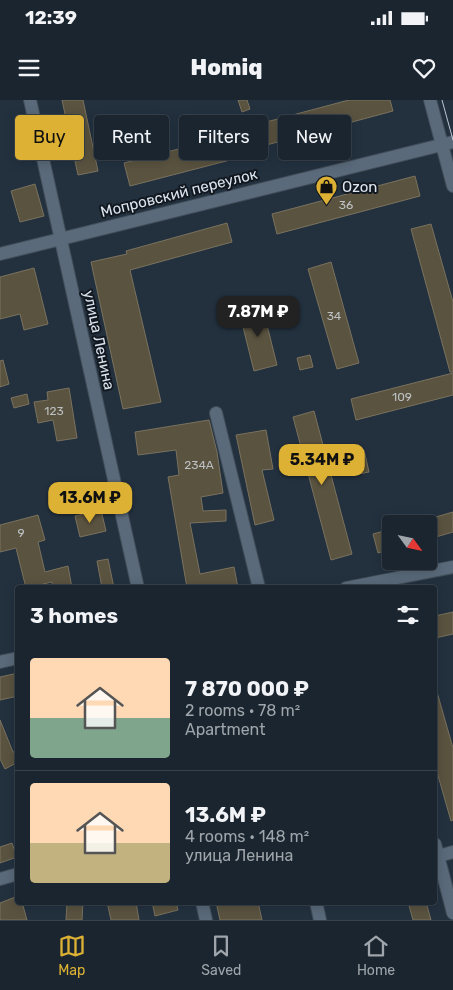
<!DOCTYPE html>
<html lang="en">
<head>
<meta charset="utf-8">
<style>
  :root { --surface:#1a252f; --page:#27313b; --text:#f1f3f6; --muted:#9fa5aa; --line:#38424b; --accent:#ddb133 }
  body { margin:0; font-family:Rubik,sans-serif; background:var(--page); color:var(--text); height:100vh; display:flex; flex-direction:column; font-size:19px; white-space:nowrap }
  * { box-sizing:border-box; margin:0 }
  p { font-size:16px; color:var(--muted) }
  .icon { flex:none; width:28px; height:28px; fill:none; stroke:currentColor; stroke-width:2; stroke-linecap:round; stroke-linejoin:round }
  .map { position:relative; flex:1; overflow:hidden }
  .details { position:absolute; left:15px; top:485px; width:422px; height:320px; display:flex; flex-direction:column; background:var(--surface); border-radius:5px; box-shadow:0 2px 12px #0003,0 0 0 1px var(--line) }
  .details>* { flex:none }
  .guide { position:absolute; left:15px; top:15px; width:424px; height:45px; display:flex; gap:10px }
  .needle { width:32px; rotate:123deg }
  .buttons { position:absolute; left:382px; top:415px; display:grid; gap:10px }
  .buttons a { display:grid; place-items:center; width:55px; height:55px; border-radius:5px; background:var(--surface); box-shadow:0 2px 12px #0003,0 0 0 1px var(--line); font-size:25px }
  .price { position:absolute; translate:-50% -42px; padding:0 11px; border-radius:10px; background:var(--accent); color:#111; font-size:16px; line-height:32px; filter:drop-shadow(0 1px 2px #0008) }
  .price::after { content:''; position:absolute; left:50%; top:30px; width:15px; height:11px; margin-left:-8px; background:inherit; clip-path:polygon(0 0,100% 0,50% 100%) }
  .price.active { background:#222; color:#fff }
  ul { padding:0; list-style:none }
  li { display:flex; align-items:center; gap:15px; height:125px; padding:0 15px }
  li+li { border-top:1px solid var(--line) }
  li span { display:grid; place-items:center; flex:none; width:140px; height:100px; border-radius:5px; color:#555 }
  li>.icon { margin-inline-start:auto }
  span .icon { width:60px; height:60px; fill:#fffc; stroke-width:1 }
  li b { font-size:21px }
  h2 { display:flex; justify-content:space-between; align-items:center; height:60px; padding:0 15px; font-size:21px }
  .tag { padding:0 18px; border-radius:5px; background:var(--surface); box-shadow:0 2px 12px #0003,0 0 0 1px var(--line); font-size:18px; line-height:45px }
  .tag.active { background:var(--accent); color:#111 }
  .status { display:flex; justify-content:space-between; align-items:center; height:35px; padding:0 25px; background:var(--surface); direction:ltr }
  .status svg { height:14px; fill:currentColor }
  header { display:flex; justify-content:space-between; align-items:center; height:65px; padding:0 15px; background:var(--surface); font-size:22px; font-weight:800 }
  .menu { display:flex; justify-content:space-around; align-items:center; height:70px; border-top:1px solid var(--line); background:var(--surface); font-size:14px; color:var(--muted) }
  .menu a { display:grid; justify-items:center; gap:2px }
  .menu .active { color:var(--accent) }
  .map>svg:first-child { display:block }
</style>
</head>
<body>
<div class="status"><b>12:39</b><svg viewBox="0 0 49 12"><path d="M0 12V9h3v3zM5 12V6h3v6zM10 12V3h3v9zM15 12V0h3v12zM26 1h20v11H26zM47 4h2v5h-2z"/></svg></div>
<header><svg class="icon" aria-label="menu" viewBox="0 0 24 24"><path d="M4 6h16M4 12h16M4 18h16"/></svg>Homiq<svg class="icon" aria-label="heart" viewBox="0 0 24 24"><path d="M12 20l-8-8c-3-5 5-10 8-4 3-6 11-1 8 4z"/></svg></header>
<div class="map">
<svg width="453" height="820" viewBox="0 0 453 820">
  <rect width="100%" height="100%" fill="#23313f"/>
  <path fill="#5a5340" stroke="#7a725e" d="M62 0H83L98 71 78 75Z
    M238 0H247L250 9 242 12Z
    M349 0H390L393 11 233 54 234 59 130 86 124 63 241 33 240 29Z
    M415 76 420 96 277 134 272 114Z
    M35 84 44 116 20 122 11 91Z
    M227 123 232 142 130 170 161 302 123 309 91 162 127 154 126 151Z
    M431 124 453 202V272H450L411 129Z
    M331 162 359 263 337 269 308 169Z
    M34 168 48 224 24 230 20 214 0 219V177Z
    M262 205 277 265 254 271 239 211Z
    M310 255 313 267 300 270 297 258Z
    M3 260 9 284 0 287V261Z
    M453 273V295L356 320 351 299Z
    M69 288 77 338 57 341 53 320 38 323 34 302 48 300 47 292Z
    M27 294 29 304 14 308 11 298Z
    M314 311 352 454 331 460 293 317Z
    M209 320 217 352 223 393 201 397 203 411 226 410V421L190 423 200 474 234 467 238 488H187L168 377 179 375 176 350 138 355 135 332Z
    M266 330 273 369 262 370 274 420 255 425 236 335Z
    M364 350 369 372 359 374 354 352Z
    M101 410 106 431 80 437 75 416Z
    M453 412V432L429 439V419Z
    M38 415 45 440 38 442 45 472 68 466 72 488H53L52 482 26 488 16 448 0 452V425Z
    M391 429V449L378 453 373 434Z
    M108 459 114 488H102L97 461Z
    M453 512V534L435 538V516Z
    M18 573V596L0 600V577Z
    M437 592 453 648V720L451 721 435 665V593Z
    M0 620 13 652H15L18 657V662L5 669 0 659Z
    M12 743 17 757 0 763V747Z
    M18 796V802H22L27 820H0V803Z
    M67 802H83L82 820H66Z
    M107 802H136L139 820H111Z
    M152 802H176L178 810 155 816Z
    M216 802H258L262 820H220Z
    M408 802H426L431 820H413Z"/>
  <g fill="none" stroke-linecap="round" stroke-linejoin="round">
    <defs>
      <path id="minor" d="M30 0 138 488
        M430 0 453 86
        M0 154 453 42
        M216 313 259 488
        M346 488 453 467
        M0 562 18 558
        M435 744 453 813
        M439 756 453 752
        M0 779 18 774
        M202 802 206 820
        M316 802 320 820"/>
    </defs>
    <use href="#minor" stroke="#424e59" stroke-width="14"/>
    <use href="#minor" stroke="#5a6a7a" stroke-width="12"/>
    <path stroke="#bdc7d0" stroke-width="1" d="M442 0 453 40"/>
  </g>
  <defs>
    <symbol id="shop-pin" viewBox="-11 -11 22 30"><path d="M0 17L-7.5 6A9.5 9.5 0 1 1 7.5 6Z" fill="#ddb133" stroke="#12181f"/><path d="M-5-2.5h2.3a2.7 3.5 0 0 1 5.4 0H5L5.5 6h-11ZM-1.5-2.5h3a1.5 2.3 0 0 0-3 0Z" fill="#111"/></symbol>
  </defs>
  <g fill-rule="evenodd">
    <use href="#shop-pin" x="314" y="74" width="25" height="34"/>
  </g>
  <g text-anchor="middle" stroke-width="4" stroke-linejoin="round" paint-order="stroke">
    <g font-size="12" fill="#bcc0c2">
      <text x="346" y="109">36</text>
      <text x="334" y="220">34</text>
      <text x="402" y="301">109</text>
      <text x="54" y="315">123</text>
      <text x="199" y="369">234А</text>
      <text x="21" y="437">9</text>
    </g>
    <g font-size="15" fill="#dce5ee" stroke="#12181f" text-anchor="start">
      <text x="342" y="92">Ozon</text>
    </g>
    <g font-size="15" fill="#dce5ee" stroke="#12181f">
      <text transform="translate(179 93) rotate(-14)" y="5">Мопровский переулок</text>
      <text transform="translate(99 240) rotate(78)" y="5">улица Ленина</text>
    </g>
  </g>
</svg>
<div class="buttons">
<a><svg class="needle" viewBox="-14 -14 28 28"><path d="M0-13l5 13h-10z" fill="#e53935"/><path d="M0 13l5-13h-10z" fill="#9fa5aa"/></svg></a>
</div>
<b class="price active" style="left:258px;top:238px">7.87M ₽</b>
<b class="price" style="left:322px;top:386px">5.34M ₽</b>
<b class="price" style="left:90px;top:424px">13.6M ₽</b>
<div class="guide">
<a class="tag active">Buy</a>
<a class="tag">Rent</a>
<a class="tag">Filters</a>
<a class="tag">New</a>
</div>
<section class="details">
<h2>3 homes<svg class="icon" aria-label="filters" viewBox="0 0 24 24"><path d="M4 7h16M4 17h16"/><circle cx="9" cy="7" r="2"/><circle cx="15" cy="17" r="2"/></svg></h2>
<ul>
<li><span style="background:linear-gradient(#ffd9b3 60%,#7fa58c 0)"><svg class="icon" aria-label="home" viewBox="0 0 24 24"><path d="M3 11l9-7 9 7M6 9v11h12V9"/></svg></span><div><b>7 870 000 ₽</b><p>2 rooms · 78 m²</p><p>Apartment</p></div></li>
<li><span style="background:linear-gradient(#ffd9b3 60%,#c2b280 0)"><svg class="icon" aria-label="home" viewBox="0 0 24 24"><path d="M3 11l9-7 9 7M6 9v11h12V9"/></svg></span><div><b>13.6M ₽</b><p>4 rooms · 148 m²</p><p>улица Ленина</p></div></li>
</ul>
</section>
</div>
<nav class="menu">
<a class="active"><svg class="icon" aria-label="map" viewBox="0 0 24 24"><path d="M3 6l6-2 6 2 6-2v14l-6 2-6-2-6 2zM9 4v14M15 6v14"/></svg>Map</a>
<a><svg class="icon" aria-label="saved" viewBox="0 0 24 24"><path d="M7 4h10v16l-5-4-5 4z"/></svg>Saved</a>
<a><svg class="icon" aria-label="home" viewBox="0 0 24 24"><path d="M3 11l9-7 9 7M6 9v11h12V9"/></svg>Home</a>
</nav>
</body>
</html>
